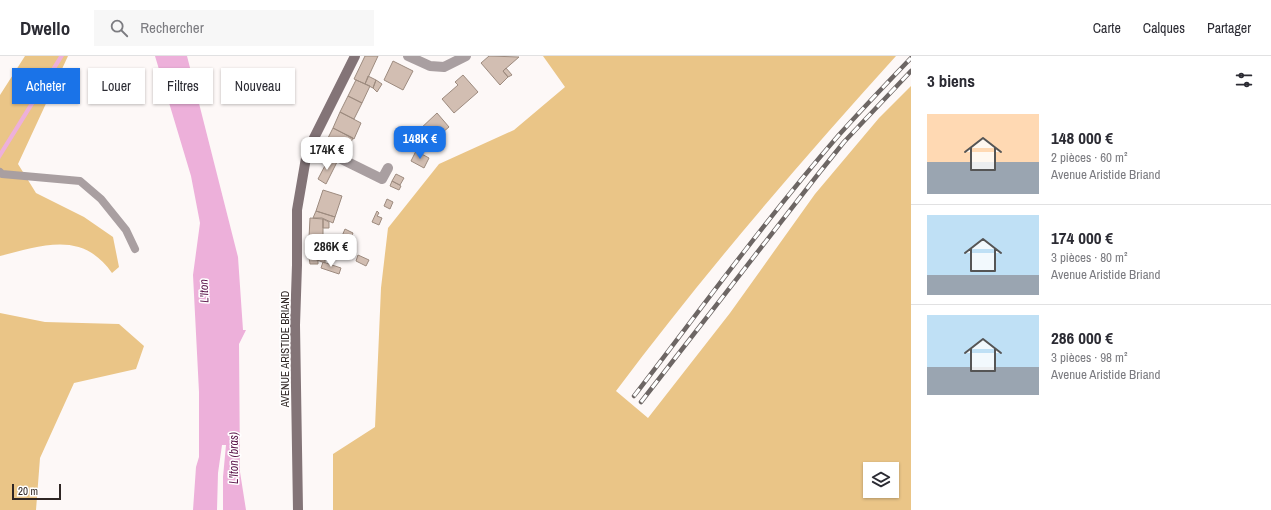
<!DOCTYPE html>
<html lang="fr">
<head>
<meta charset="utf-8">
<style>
  :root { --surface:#fff; --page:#f7f7f7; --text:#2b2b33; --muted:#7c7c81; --line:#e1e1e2; --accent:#1a73e8 }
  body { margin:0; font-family:"Archivo Narrow",sans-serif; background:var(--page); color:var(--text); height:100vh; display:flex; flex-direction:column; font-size:15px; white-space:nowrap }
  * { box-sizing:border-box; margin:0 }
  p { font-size:13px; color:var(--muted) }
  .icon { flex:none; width:22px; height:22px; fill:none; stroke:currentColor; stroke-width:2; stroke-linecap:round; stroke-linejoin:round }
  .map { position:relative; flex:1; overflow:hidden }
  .side { display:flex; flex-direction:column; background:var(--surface); width:360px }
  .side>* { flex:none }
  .banner { position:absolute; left:12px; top:12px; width:380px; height:36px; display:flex; gap:8px }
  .buttons { position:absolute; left:863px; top:406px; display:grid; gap:8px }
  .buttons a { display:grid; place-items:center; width:36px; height:36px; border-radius:0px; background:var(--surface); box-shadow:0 1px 3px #0004; font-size:20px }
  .scale { position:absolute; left:12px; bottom:10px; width:49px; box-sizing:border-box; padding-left:4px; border:2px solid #2f2624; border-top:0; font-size:11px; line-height:14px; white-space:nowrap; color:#2f2624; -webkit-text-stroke:3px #fff; paint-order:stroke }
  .price { position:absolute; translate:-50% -34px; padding:0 9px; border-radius:8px; background:#fff; color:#222; font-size:13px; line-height:26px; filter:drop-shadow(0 1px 2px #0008) }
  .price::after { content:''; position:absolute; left:50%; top:24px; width:12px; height:9px; margin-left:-6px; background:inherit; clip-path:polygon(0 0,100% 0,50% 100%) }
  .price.active { background:var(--accent); color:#fff }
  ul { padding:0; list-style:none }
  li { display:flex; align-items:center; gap:12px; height:100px; padding:0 16px }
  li+li { border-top:1px solid var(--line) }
  li span { display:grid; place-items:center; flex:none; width:112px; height:80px; border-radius:0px; color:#555 }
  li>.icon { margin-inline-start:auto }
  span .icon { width:48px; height:48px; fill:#fffc; stroke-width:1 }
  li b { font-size:17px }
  h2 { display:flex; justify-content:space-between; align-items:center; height:48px; padding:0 16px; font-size:17px }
  .chip { padding:0 14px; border-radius:0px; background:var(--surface); box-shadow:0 1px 3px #0004; font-size:14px; line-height:36px }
  .chip.active { background:var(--accent); color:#fff }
  header { display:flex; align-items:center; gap:24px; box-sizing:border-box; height:56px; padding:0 20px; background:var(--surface); border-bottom:1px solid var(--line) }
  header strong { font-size:19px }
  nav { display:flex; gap:22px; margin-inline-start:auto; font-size:14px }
  .search { width:280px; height:36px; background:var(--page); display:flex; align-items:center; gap:10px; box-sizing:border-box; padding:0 14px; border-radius:0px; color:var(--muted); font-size:15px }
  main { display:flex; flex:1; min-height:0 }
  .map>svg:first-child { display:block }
</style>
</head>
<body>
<header>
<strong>Dwello</strong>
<div class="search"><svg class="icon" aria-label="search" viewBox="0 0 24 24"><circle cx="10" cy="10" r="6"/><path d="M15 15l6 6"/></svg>Rechercher</div>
<nav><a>Carte</a><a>Calques</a><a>Partager</a></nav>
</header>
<main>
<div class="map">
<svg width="911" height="454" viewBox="0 0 911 454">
  <rect width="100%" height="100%" fill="#fdf8f7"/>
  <path fill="#eac587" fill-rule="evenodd" d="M25 0H68L18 108 36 137 84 161 113 181 119 211 112 217C82 174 42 190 0 200V39Z
    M543 0H896C798 108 703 219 616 335L648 362 730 257 815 138 879 62 911 30V454H333V398L375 371 381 232 388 172 439 108 514 74 565 31ZM870 413H892V435H870Z
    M0 257 45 266 119 268 144 290 136 313 74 327 40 402 36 454H0Z"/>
  <path fill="#edb0da" d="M59 0H64L0 103V95Z
    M155 0H187L238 201 243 274H246L239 288 240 416 246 454H223V421L226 389H222L218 417 217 454H193L196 411 199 401V336L193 219 200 167 191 120Z"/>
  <path fill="#d2beb2" stroke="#9d8b7f" d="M365 0H378L365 28 354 23Z
    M489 0 519 1 503 15 508 21 500 29 481 7Z
    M393 5 413 15 403 34 384 24Z
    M506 12 512 19 508 21 503 15Z
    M463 19 478 36 454 57 442 43 458 29 455 26Z
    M368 20 376 24 373 32 365 28Z
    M356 24 370 30 362 47 348 40Z
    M376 24 382 28 377 36 373 32Z
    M348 40 362 47 354 63 340 56Z
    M340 56 361 67 354 83 333 72Z
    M437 57 449 71 430 87 418 75Z
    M333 72 353 82 349 90 342 87 338 95 325 88Z
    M418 75 430 87 424 93 412 81Z
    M342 87 349 90 345 99 338 95Z
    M416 95 429 102 424 112 411 105Z
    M329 102 337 106 326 128 318 123Z
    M396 118 404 122 400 129 392 125Z
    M392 125 401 130 399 134 390 130Z
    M323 134 342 140 335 161 316 155Z
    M387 143 393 146 390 153 384 150Z
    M316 155 335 161 333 167 322 162H313Z
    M377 155 379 157 377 160 382 162 379 169 372 166Z
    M310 162 323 163V182H309Z
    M323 163 329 166V172H323Z
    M345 173 353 177 350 184 342 180Z
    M309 189H325V207L309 201Z
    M358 199 369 204 366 210 356 205Z
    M309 201 318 204V208H310Z
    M323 206 341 212 339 218 321 212Z"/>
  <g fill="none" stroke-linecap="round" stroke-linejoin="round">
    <path stroke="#a99fa1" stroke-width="8" d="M0 116 2 118 80 125 101 143 126 174 135 193"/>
    <path stroke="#a99fa1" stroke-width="10" d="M408 0 430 10 444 11 466 0
      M311 88 382 123 388 112"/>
    <path stroke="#837477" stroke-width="10" d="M298 454 295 269 297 209V154L307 96 355 0"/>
    <defs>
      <path id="rail" d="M634 340C701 253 766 163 838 80 862 53 886 28 911 2
        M641 346 819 117 844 86 911 15"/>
    </defs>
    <use href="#rail" stroke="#6d6664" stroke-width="4.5"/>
    <use href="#rail" stroke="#fff" stroke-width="3" stroke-dasharray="9" stroke-linecap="butt"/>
  </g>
  <g text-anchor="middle" stroke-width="3" stroke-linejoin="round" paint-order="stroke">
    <g font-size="11" fill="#2f2624" stroke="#fff">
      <text transform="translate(285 293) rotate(-90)" y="4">AVENUE ARISTIDE BRIAND</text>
    </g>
    <g font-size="12" font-style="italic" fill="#5b154b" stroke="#fff">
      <text transform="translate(204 235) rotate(-92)" y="4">L'Iton</text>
      <text transform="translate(234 402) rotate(-90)" y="4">L'Iton (bras)</text>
    </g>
  </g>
</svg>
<div class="buttons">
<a><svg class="icon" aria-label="layers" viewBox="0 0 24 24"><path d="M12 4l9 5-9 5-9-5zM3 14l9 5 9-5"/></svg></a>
</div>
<div class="scale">20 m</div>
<b class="price active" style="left:420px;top:104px">148K €</b>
<b class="price" style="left:327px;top:115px">174K €</b>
<b class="price" style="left:331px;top:212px">286K €</b>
<div class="banner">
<a class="chip active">Acheter</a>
<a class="chip">Louer</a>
<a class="chip">Filtres</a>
<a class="chip">Nouveau</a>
</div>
</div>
<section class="side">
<h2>3 biens<svg class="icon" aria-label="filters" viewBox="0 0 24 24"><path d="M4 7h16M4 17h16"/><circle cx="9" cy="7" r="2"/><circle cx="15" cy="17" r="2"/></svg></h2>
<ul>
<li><span style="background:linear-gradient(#ffd9b3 60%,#9aa5b1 0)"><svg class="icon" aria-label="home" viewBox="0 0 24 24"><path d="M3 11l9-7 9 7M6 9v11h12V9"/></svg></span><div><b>148 000 €</b><p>2 pièces · 60 m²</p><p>Avenue Aristide Briand</p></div></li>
<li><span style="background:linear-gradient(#bfe0f5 75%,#9aa5b1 0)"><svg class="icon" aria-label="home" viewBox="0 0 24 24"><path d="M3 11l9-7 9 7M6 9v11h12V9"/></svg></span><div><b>174 000 €</b><p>3 pièces · 80 m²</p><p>Avenue Aristide Briand</p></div></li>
<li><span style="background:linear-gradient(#bfe0f5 65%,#9aa5b1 0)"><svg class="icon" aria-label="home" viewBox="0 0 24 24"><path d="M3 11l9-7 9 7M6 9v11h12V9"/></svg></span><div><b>286 000 €</b><p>3 pièces · 98 m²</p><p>Avenue Aristide Briand</p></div></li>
</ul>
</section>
</main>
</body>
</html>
